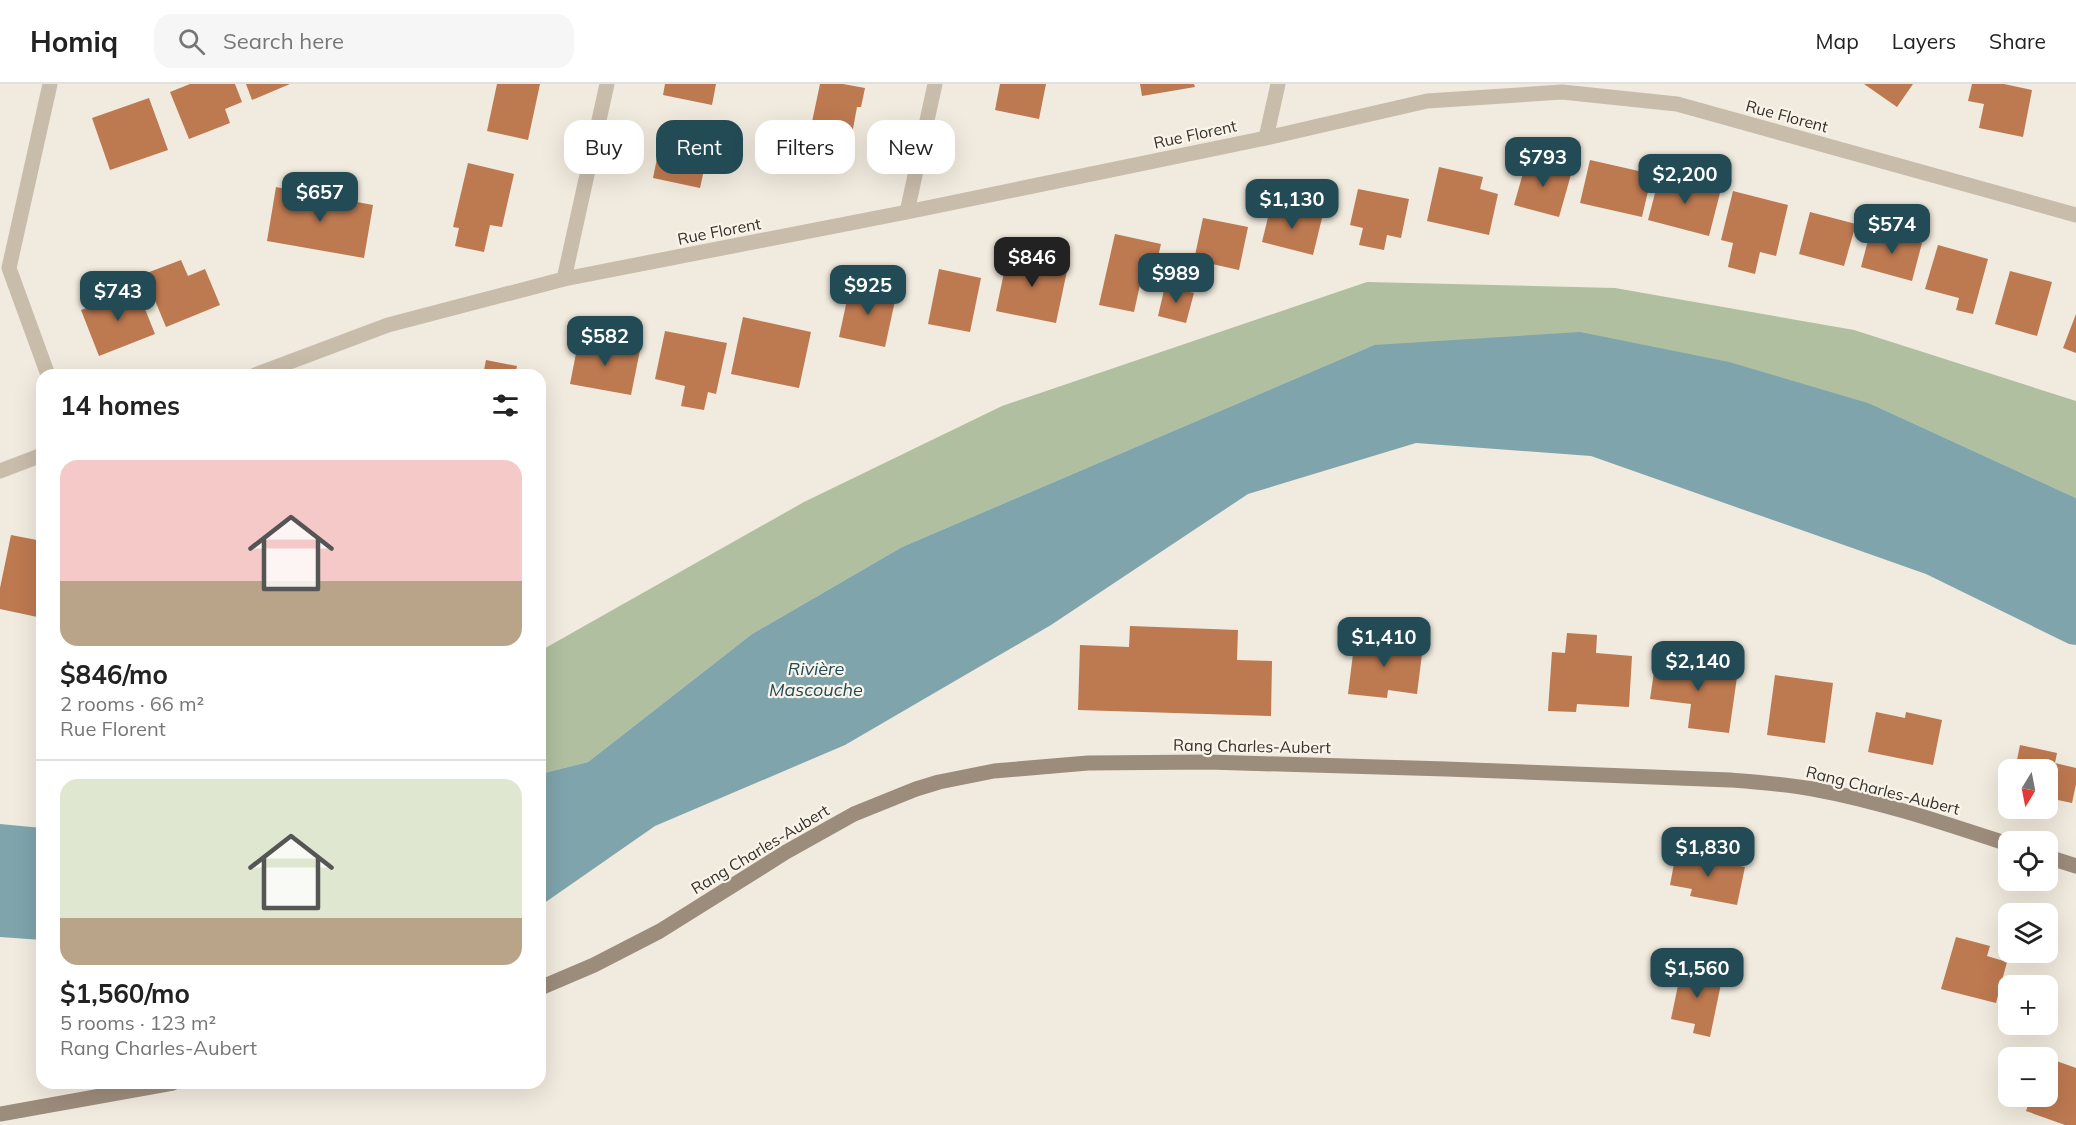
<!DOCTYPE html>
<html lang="en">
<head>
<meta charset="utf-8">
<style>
  :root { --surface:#fff; --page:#f6f6f6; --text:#222; --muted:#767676; --line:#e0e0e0; --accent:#224b55 }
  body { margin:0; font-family:Mulish,sans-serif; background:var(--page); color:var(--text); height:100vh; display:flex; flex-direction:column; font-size:22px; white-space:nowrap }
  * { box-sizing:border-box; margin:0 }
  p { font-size:20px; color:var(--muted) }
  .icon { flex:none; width:33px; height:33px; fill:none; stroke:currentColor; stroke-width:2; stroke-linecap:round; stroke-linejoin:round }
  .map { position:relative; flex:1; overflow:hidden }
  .panel { position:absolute; left:36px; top:285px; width:510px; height:720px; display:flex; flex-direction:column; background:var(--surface); border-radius:18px; box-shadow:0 6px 24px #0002 }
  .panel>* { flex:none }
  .guide { position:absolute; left:564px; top:36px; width:570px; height:54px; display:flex; gap:12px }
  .needle { width:39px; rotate:190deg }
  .tools { position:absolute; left:1998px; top:675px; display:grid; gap:12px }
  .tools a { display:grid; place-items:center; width:60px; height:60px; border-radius:12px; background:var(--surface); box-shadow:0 6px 24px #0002; font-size:30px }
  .price { position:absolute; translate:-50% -51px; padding:0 14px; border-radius:12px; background:var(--accent); color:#fff; font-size:20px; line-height:39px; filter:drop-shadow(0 2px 3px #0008) }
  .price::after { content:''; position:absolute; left:50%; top:36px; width:18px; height:14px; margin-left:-9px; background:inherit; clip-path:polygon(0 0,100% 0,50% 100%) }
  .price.on { background:#222; color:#fff }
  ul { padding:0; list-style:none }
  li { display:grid; align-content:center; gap:12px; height:318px; padding:0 24px }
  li+li { border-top:2px solid var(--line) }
  li span { display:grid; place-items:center; height:186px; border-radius:18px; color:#555 }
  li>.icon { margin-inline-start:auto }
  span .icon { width:108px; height:108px; fill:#fffc; stroke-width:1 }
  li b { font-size:26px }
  h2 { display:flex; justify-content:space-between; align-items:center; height:72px; padding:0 24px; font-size:26px }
  .pill { padding:0 21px; border-radius:18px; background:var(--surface); box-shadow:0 6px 24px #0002; font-size:21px; line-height:54px }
  .pill.on { background:var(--accent); color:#fff }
  header { display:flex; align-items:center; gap:36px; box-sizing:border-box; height:84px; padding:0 30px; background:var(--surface); border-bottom:2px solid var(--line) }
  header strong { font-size:28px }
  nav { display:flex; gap:33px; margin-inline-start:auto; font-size:21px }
  .search { width:420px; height:54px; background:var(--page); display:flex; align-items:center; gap:15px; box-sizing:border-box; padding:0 21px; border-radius:18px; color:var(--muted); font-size:22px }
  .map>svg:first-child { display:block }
</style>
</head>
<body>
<header>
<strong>Homiq</strong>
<div class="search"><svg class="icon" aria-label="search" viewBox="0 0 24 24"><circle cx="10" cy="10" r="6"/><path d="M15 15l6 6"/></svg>Search here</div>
<nav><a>Map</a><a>Layers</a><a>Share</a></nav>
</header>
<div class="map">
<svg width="2076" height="1041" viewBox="0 0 2076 1041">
  <rect width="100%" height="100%" fill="#f1eade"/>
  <path fill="#b0bf9f" d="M1367 198 1615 204 1854 246 2076 317V414L1871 320 1374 261 902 463 752 550 588 678 540 690V567L804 418 1002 322Z"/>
  <path fill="#7fa4ac" d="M1580 248 1729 278 1871 320 2076 414V561L2069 560 1926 490 1591 372 1416 359 1248 410 1051 541 845 661 655 742 540 822V690L588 678 752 550 902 463 1374 261Z
    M0 740 42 744V856L0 853Z"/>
  <path fill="#bd7950" d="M190 0H235L242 18 225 25 230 39 189 55 170 8Z
    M246 0H290L252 16Z
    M497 0H540L528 56 487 47Z
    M665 0H716L712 21 663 11Z
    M820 0H843L865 4 861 23H857L850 61 809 52Z
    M1000 0H1046L1039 35 995 26Z
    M1140 0H1194L1195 3 1142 12Z
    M1864 0H1913L1897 23Z
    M1972 0H2004L2032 6 2023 53 1979 44 1984 20 1968 17Z
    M149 14 168 66 110 86 92 34Z
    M664 40 712 50 700 104 653 94Z
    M1527 75 1572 87 1559 133 1514 121Z
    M1590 76 1652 90 1642 133 1580 119Z
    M468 79 514 90 502 143 490 141 484 168 455 162 459 144 453 143Z
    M1439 83 1483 93 1480 105 1498 110 1489 151 1427 137Z
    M1660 90 1721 105 1709 152 1648 136Z
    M276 103 373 121 364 174 267 157Z
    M1358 105 1409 115 1401 154 1387 151 1384 166 1359 161 1363 144 1350 141Z
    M1733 107 1788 121 1776 172 1760 168 1755 190 1728 183 1733 159 1721 156Z
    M1271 121 1322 134 1313 171 1262 158Z
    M1810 128 1856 140 1844 182 1799 170Z
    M1203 134 1248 143 1239 186 1194 176Z
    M1871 145 1922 159 1912 197 1861 183Z
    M1115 150 1161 160 1151 203 1140 201 1134 228 1099 221Z
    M1938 161 1988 175 1973 230 1956 226 1959 214 1925 205Z
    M1008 169 1068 182 1056 239 996 227Z
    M181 176 188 192 205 185 220 221 166 243 144 190Z
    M939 185 981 194 970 248 928 240Z
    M2010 187 2052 198 2037 252 1995 240Z
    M850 202 896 212 885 263 839 253Z
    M1165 202 1194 209 1186 239 1158 232Z
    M137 205 155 250 99 272 81 226Z
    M2076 230V269L2063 264Z
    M743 233 811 248 799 304 731 290Z
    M665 247 727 259 716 310 708 308 704 326 681 322 685 302 655 295Z
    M579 254 640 266 631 311 570 300Z
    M486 276 517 282 515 291H483Z
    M11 451 42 457V534L0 525V504Z
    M1130 542 1238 546 1237 576 1272 577 1271 632 1078 626 1080 561 1129 563Z
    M1567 549 1597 551 1596 569 1632 572 1629 623 1577 620 1576 628 1548 627 1552 568 1565 569Z
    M1355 554 1423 562 1417 610 1388 606 1387 614 1348 610Z
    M1656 574 1738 586 1729 649 1688 644 1691 620 1650 615Z
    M1775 591 1833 599 1825 659 1767 651Z
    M1876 628 1905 634 1906 628 1942 636 1933 681 1868 668Z
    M2020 661 2057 669 2055 679 2076 684V700L2072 719 2048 714V686H2015Z
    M1676 769 1745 783 1737 821 1690 812 1692 805 1670 801Z
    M1956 853 1990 862 1987 872 2007 878 1996 919 1941 905Z
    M1682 882 1723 890 1710 953 1693 949 1695 940 1671 935Z
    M2048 974 2076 984V1041H2065L2026 1027 2031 1012H2048Z"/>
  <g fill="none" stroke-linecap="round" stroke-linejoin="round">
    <path stroke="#c8bcab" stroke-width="15" d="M1266 54 1278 0
      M907 128 935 0
      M564 195 607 0
      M48 291 9 184 50 0
      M255 291 388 241 564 195 907 128 1266 54 1427 17 1562 8 1677 20 2076 131
      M0 387 42 371"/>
    <path stroke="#9c8c7c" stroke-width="15" d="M2048 773 2076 782
      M540 904 594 881 660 847 786 768 854 730 916 705 939 698 994 687 1088 679 1208 678 1446 685 1730 696C1757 698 1785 700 1813 705 1879 717 1944 739 2008 760
      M0 1030 173 999"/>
  </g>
  <g text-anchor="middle" stroke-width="4.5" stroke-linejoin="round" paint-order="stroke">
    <g font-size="16" fill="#362f2a" stroke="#f9f4ea">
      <text transform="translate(1787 32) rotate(15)" y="6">Rue Florent</text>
      <text transform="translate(1195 50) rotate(-12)" y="6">Rue Florent</text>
      <text transform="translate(719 147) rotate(-11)" y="6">Rue Florent</text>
      <text transform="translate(1252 662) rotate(1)" y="6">Rang Charles-Aubert</text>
      <text transform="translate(1883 706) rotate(14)" y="6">Rang Charles-Aubert</text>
      <text transform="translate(760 765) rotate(-31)" y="6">Rang Charles-Aubert</text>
    </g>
    <g font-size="18" font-style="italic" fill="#224b55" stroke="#f9f4ea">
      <text x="816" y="591">Rivière<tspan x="816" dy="21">Mascouche</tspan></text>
    </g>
  </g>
</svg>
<div class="tools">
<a><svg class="needle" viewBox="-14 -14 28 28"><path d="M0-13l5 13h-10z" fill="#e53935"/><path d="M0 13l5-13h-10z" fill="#767676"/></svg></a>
<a><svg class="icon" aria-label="locate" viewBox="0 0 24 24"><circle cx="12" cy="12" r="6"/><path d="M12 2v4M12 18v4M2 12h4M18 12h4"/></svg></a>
<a><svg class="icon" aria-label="layers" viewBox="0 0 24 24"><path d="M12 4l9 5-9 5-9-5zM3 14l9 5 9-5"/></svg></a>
<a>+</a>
<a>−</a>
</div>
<b class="price" style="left:1543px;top:104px">$793</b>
<b class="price" style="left:1685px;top:121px">$2,200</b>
<b class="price" style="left:320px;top:139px">$657</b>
<b class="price" style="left:1292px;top:146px">$1,130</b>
<b class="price" style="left:1892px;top:171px">$574</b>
<b class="price on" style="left:1032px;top:204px">$846</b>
<b class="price" style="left:1176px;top:220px">$989</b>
<b class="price" style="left:868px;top:232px">$925</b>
<b class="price" style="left:118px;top:238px">$743</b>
<b class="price" style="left:605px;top:283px">$582</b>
<b class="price" style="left:1384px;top:584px">$1,410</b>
<b class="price" style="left:1698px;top:608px">$2,140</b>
<b class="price" style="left:1708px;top:794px">$1,830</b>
<b class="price" style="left:1697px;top:915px">$1,560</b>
<div class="guide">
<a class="pill">Buy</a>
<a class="pill on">Rent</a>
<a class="pill">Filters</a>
<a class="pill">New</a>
</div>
<section class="panel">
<h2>14 homes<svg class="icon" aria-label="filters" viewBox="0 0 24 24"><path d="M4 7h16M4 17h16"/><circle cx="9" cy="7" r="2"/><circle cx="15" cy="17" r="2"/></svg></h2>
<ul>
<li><span style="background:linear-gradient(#f6c9c9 65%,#b9a48a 0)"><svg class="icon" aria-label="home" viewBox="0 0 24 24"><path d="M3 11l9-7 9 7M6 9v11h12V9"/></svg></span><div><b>$846/mo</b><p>2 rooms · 66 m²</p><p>Rue Florent</p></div></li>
<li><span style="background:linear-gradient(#dfe7d0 75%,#b9a48a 0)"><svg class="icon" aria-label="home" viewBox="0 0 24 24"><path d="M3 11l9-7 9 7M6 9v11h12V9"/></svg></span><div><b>$1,560/mo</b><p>5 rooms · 123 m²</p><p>Rang Charles-Aubert</p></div></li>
</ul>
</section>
</div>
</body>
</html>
